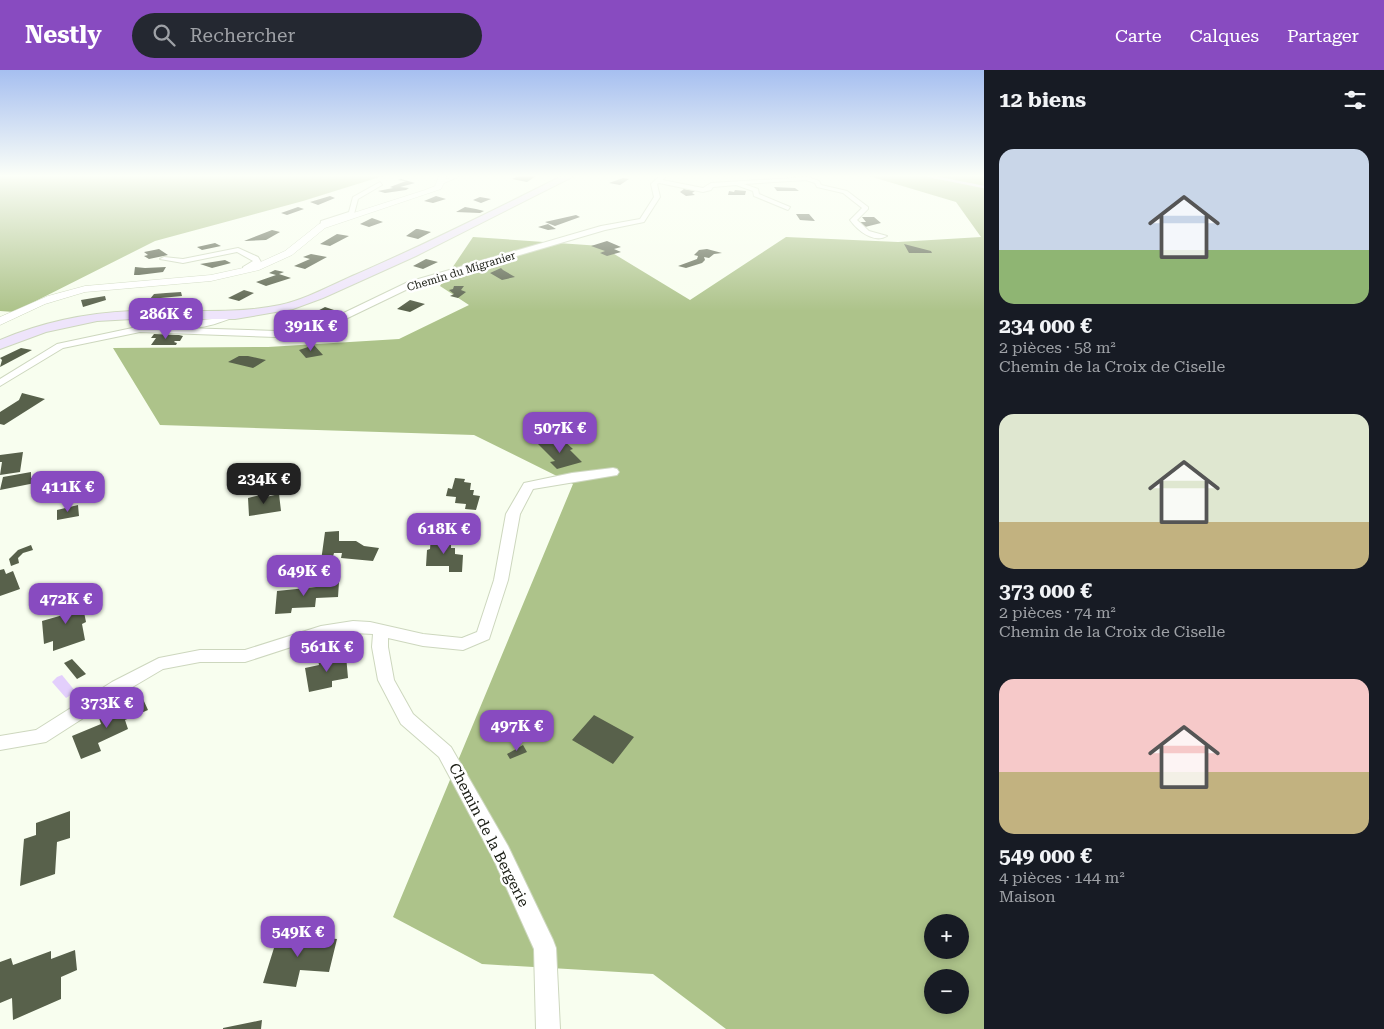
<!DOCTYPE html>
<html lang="fr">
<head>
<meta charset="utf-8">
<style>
  :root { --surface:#171b24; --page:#242831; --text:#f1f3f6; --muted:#9ea1a6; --accent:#884bc0 }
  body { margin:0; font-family:"Roboto Serif",serif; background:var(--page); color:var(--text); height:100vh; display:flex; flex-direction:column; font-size:19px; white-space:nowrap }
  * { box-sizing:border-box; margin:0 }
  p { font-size:16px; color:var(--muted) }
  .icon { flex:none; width:28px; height:28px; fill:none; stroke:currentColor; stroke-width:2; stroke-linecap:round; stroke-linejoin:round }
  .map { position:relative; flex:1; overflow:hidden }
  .sheet { display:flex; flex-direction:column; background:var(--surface); width:400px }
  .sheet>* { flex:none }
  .buttons { position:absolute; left:924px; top:844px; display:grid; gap:10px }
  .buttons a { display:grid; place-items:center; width:45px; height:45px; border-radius:50%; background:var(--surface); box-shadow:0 2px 8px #0003; font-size:25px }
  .price { position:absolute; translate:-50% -42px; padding:0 11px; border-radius:10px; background:var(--accent); color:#fff; font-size:16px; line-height:32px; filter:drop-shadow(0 1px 2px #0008) }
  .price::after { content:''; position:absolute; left:50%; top:30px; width:15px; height:11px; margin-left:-8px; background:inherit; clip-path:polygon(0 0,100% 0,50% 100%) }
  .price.active { background:#222; color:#fff }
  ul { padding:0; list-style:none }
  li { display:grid; align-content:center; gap:10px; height:265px; padding:0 15px }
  li span { display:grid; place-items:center; height:155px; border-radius:15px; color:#555 }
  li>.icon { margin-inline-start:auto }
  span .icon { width:90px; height:90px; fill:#fffc; stroke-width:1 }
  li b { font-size:21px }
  h2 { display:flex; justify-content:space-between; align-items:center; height:60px; padding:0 15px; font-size:21px }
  header { display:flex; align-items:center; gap:30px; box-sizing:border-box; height:70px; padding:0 25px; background:var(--accent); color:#fff }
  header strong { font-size:24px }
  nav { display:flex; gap:28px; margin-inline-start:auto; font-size:18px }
  .search { width:350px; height:45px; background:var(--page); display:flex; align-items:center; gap:12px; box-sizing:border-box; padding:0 18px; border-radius:28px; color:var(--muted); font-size:19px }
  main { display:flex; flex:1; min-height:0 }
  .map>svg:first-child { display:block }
</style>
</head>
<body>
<header>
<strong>Nestly</strong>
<div class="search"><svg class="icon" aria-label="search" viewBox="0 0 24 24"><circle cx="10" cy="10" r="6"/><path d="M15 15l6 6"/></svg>Rechercher</div>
<nav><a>Carte</a><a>Calques</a><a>Partager</a></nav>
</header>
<main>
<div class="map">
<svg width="984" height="959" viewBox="0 0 984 959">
  <rect width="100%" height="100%" fill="#f8feef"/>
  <path fill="#adc38a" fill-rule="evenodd" d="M0 106H383L303 131 155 171 14 242 0 241Z
    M869 106H984V959H726L653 904 482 894 393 847 573 414 474 365 160 355 113 278 268 277 399 269 469 235 440 216 473 167 601 176 690 230 786 167 898 172 981 167 956 132ZM932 852H960V880H932ZM932 908H960V935H932Z"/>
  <path fill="#e3cffc" d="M62 605 76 622 66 628 52 612 57 607Z"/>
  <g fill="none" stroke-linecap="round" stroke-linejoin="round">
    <path stroke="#e3cffc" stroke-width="2.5" d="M929 106 984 117"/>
  </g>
  <path fill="#58614b" d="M519 106H536L527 112 512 109Z
    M623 108 629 109 620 115 609 113Z
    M401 109 415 113 400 117 409 118 406 120 385 123 378 121 393 118 390 117 406 111 398 110Z
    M774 117 795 118 799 121H777Z
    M684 119 695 121 692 123 695 125 686 126 680 122Z
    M735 120 746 121 745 125H728L729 121 734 122Z
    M330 126 335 128 318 135 310 132Z
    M436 126 446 129 433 133 424 131Z
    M480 127 491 129 481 133 473 130Z
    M298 137 304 139 287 145 281 143Z
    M465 137 476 139 484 141 480 143 456 142Z
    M796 144H809L815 151 800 150Z
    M576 145 580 147 555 156 545 152Z
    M862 147H874L881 153 865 157 860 152H866Z
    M372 148 383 152 369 157 360 154Z
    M548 154 556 159 548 160 538 157Z
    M416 159H418L431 162 418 169 406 166Z
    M272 160 280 162 266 170 244 171Z
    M337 164 349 166 330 176 320 174Z
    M607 171 621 177 614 179 621 182 607 186 600 183 605 181 591 176Z
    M215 173 221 176 202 180 197 177Z
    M904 174 931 181 932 183H909Z
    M159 179 168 185 149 189 144 186 148 185 144 182Z
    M707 179 722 183 714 184 709 188 704 187 705 190 702 193 686 198 678 196 697 189 698 186 694 185 699 180Z
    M311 184 327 187 305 199 294 196 310 189 303 187Z
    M426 189 438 192 423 199 413 196Z
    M225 190 231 193 212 198 200 194Z
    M135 197 145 198 166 197 163 202 139 205H134Z
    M501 198 503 200 515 207 502 210 490 203Z
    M275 200 284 202 279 204 291 208 266 216 256 212 276 205 269 203Z
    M454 216H464L461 220 466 222 458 228 450 226 454 224 449 220 453 219Z
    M244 220 254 223 239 231 228 228Z
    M166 223 181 222 182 226 150 229 154 224Z
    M105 226 106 230 83 237 81 230Z
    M410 230 425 234 410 242 397 239Z
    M325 237 337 241 320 250 308 246Z
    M154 264 179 265 183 266 180 271H175L174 272 177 273 176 275H151L156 268H151Z
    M314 275 323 285 306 288 299 280Z
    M21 278 32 280 0 297 2 290 0 288Z
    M239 286H248L266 290 253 298 228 292Z
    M22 323 45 329 4 355 0 354V342L19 330Z
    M563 370 573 379 570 380 582 392 557 399 550 392 555 391 537 373 545 371 547 374Z
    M23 382 20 402 0 405 2 392H0V385Z
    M31 402V408L35 407V413L0 420 3 407Z
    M455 408 465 409 464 412 471 413 470 420H474L473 425 480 426 476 440 465 439 466 434 455 433 456 427 446 426 448 418 452 419Z
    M264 415V422L249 425 247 418Z
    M265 424 266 427 279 424 281 441 249 446 248 428Z
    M78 435 79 446 57 450V440Z
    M339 461V471H356L364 476 379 478 373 491 341 488 342 483H334L332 490 321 491 325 462Z
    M431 466 451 469V478H455V484L463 485 462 502H449V496H426L427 480 430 479Z
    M31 475 33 480 23 483 18 488 19 493 11 496 9 489 18 480Z
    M4 499 6 504 13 501 20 519 0 526V500Z
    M339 512 338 527 316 528 315 537 292 538 291 543 275 544 277 521 316 517 317 513Z
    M84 525 87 536 83 537 86 552 82 554 85 570 53 581V571L44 574 42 551 63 545 60 533Z
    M44 526 45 534 31 539 29 531Z
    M346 585 348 608 332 611V617L309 622 305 598 319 595 318 590Z
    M72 589 86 604 77 609 64 593Z
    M143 629 148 640 125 650 128 659 98 673 101 681 81 689 72 666 101 654 99 648Z
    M594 645 634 667 613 694 572 670Z
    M523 675 527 682 510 689 507 684Z
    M70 741V768L57 772 55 804 20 816 24 769 36 765V753Z
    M279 862 337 869 329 902 300 900 296 917 263 913Z
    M75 880 77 900 61 907V929L13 950 12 928 0 933V892L11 888 13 895 51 881V889Z
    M262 950 261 959H223V958Z"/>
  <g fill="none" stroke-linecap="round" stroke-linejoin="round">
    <defs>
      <path id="service" d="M441 113 457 106"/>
      <path id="minor" d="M660 106H667L662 110 703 118 711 113 809 107 819 111 821 115 847 121 868 137V139L857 150 869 161 887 166C874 174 857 160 850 150L862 138 843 123 817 117 815 113 806 110 744 114 758 119 759 124 790 137 788 140 754 126 753 121 736 115 713 117 711 120 703 122 659 113 657 114 660 127 644 152 605 160 414 216 331 256 276 267 140 262 63 278 0 316V309L57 274 137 257 148 251 153 254 150 257 276 261 325 252 408 212 601 156 640 149 654 127 651 114Z
        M380 112 382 115 358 129 354 144 326 153 324 157H320L321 151 349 142 353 127Z
        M238 178 258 187 261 192 247 202H244L243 197 253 191 237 182 183 193 160 189 164 187 183 189Z
        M226 244 230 247 229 249C218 253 196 262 186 254L191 251 212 249Z
        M613 398 617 399 619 402 617 405 533 419 520 444 508 510 489 569 463 580 423 576 388 568V577L394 610 413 644 451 677 508 776 553 870 556 878 560 959H536L534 879 494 790 439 687 401 654 378 610 372 577 373 564 353 563 322 567 245 592H200L163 599 124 622 46 672 0 680V666L36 660 112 612 159 588 200 580H245L321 556 353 551 370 552 423 564 462 568 477 562 494 510 506 444 524 413 572 403Z"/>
      <path id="tertiary" d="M439 106H447L441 119 325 158 292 185 259 200 211 211 85 222 45 234 0 255V247L48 226 85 216 211 205 252 196 285 181 319 154 425 120 435 116Z"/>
      <path id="secondary" d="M562 106H574L416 186 323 228 293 239 235 249H133L97 251 46 262 0 279V270C42 252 87 243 132 241 182 239 231 245 280 235 307 229 331 215 357 204 426 174 494 140 562 106Z"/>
    </defs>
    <use href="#service" stroke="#cdd7be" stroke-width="4"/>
    <use href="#minor" stroke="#cdd7be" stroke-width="2"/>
    <use href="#tertiary" stroke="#cdd7be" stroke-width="1"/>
    <use href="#secondary" stroke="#cdd7be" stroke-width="2"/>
    <use href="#service" stroke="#fff" stroke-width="3"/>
    <use href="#minor" fill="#fff" fill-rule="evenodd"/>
    <use href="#tertiary" fill="#fff" fill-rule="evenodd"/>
    <use href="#secondary" fill="#eee4fb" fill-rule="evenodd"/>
  </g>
  <linearGradient id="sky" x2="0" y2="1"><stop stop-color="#a6bff0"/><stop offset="0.44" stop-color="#fcfff8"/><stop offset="1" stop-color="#fcfff8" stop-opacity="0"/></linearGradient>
  <rect width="984" height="241" fill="url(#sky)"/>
  <g text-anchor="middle" stroke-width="5" stroke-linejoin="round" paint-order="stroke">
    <g font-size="11" fill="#191c13" stroke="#fff">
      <text transform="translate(461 201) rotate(-17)" y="4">Chemin du Migranier</text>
    </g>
    <g font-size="15" fill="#191c13" stroke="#fff">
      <text transform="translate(489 765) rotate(63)" y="5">Chemin de la Bergerie</text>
    </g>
  </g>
</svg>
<div class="buttons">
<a>+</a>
<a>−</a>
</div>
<b class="price" style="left:166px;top:270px">286K €</b>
<b class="price" style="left:311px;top:282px">391K €</b>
<b class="price" style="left:560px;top:384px">507K €</b>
<b class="price active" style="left:264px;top:435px">234K €</b>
<b class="price" style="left:68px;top:443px">411K €</b>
<b class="price" style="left:444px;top:485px">618K €</b>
<b class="price" style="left:304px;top:527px">649K €</b>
<b class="price" style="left:66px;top:555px">472K €</b>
<b class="price" style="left:327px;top:603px">561K €</b>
<b class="price" style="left:107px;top:659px">373K €</b>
<b class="price" style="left:517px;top:682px">497K €</b>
<b class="price" style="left:298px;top:888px">549K €</b>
</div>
<section class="sheet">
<h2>12 biens<svg class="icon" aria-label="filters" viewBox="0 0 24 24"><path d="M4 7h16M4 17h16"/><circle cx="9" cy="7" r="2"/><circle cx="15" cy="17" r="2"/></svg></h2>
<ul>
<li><span style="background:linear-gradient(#c9d6e8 65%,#8fb573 0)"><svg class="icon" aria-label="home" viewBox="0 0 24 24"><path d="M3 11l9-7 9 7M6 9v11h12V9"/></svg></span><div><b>234 000 €</b><p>2 pièces · 58 m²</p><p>Chemin de la Croix de Ciselle</p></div></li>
<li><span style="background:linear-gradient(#dfe7d0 70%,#c2b280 0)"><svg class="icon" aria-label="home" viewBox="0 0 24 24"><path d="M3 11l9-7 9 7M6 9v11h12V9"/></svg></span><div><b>373 000 €</b><p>2 pièces · 74 m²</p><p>Chemin de la Croix de Ciselle</p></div></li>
<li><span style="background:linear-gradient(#f6c9c9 60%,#c2b280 0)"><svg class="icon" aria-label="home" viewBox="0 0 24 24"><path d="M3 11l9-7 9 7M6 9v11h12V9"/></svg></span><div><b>549 000 €</b><p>4 pièces · 144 m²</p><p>Maison</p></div></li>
</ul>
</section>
</main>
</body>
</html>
